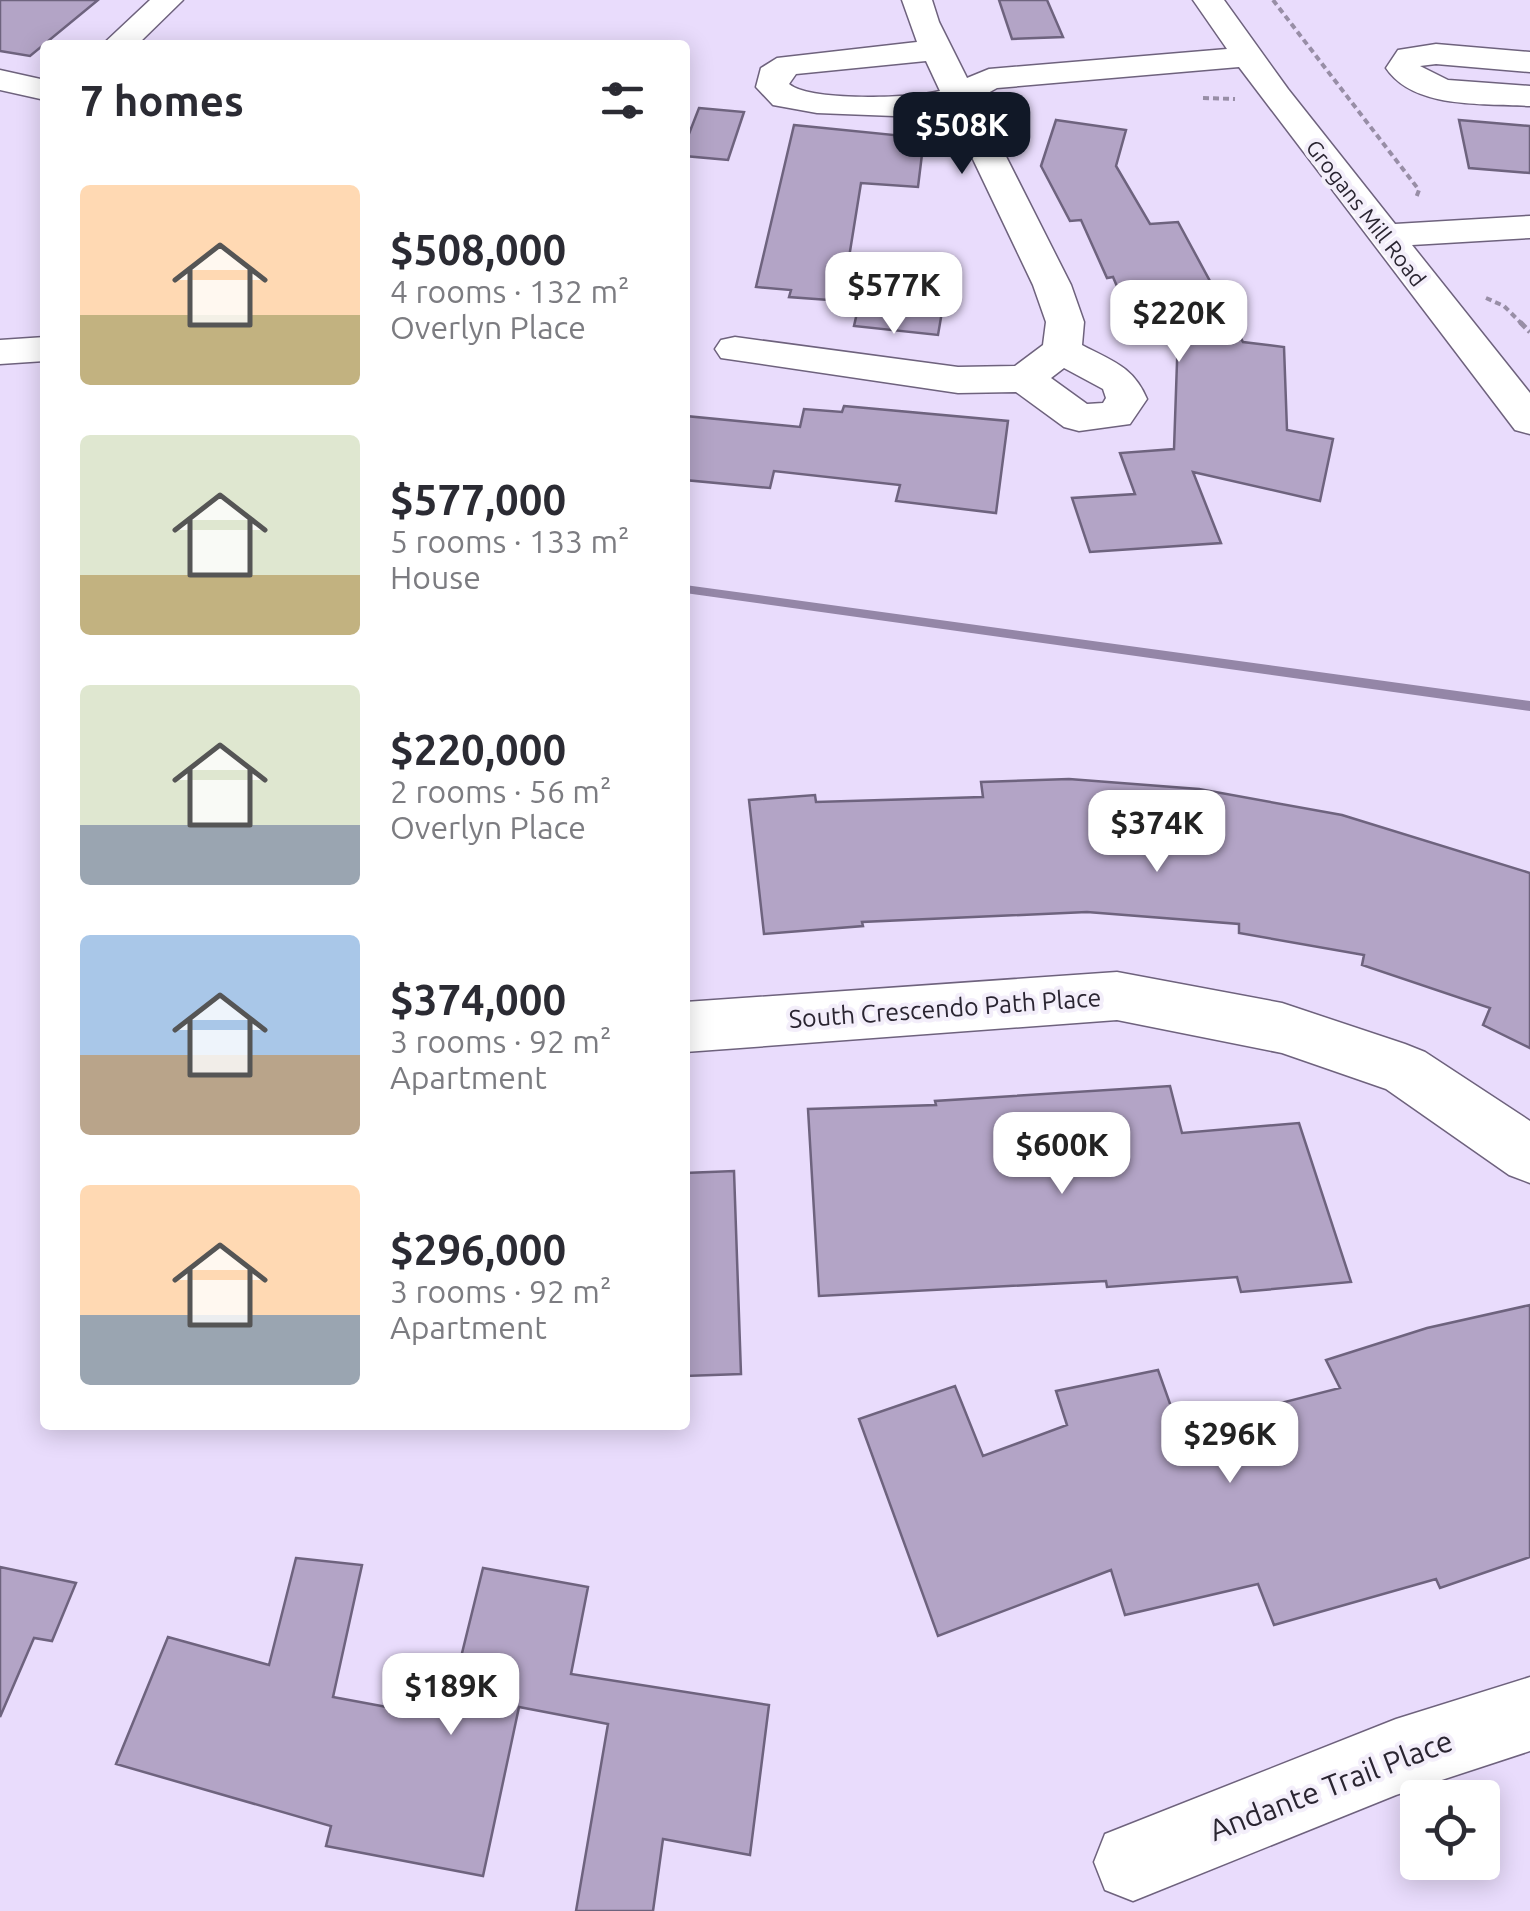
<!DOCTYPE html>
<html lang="en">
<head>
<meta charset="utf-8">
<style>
  :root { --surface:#fff; --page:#f7f7f7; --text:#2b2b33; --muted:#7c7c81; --accent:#111827 }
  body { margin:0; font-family:Ubuntu,sans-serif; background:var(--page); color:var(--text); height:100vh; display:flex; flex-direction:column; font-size:38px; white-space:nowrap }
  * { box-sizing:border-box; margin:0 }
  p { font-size:32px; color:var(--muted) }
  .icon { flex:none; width:55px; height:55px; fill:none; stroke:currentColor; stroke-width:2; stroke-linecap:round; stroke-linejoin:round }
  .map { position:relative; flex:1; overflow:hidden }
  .panel { position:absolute; left:40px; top:40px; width:650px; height:1390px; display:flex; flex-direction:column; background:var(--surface); border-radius:10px; box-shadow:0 5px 25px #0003 }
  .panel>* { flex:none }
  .buttons { position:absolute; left:1400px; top:1780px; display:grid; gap:20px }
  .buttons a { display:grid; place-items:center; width:100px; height:100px; border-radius:10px; background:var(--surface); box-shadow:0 5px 25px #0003; font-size:50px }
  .price { position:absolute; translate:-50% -85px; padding:0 22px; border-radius:20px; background:#fff; color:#222; font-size:32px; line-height:65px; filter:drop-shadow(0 2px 5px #0008) }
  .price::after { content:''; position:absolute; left:50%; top:60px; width:30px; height:22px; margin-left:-15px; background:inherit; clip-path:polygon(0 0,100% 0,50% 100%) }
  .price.current { background:var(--accent); color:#fff }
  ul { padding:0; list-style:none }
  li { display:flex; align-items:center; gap:30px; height:250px; padding:0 40px }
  li span { display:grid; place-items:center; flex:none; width:280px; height:200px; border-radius:10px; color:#555 }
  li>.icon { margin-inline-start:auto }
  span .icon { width:120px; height:120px; fill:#fffc; stroke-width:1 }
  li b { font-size:42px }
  h2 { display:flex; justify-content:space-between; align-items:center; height:120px; padding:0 40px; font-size:42px }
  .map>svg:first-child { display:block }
</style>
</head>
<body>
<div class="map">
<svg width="1530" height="1911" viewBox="0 0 1530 1911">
  <rect width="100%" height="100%" fill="#e9dcfc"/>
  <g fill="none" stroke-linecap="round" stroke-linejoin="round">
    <path fill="#9486a7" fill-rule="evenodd" d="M685 585 1530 701V711L685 593Z"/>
  </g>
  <path fill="#b3a4c6" stroke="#6e637e" stroke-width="2.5" d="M0 0H98L30 56 0 51Z
    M999 0H1047L1063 37 1012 39Z
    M699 108 744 112 728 160 685 156V144Z
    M1056 120 1126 130 1116 166 1150 224 1178 222 1243 342 1284 347 1287 430 1333 439 1320 501 1193 472 1221 543 1090 552 1072 498 1135 494 1120 453 1174 449 1178 333 1138 336 1113 277 1107 278 1081 220 1070 221 1041 166Z
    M1459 120 1530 126V173L1469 168Z
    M794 125 924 138 918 187 861 183 842 301 789 297 791 290 756 287Z
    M867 269 948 277 938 335 854 326Z
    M844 406 1008 421 996 513 896 501 900 485 774 471 770 488 685 480V416L800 427 804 409 842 412Z
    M1069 779 1199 789 1342 815 1530 873V1048L1483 1025 1490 1008 1362 965 1364 955 1239 933V924L1087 912 862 922 863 926 764 934 749 800 815 795 816 802 983 797 981 782Z
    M1170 1086 1182 1133 1299 1123 1351 1282 1241 1292 1237 1277 1107 1287 1106 1281 819 1296 808 1109 936 1105 935 1101Z
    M734 1171 741 1374 685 1376V1173Z
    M1530 1305V1557L1440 1588 1436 1579 1274 1625 1258 1584 1125 1615 1111 1570 938 1636 859 1419 955 1386 983 1456 1067 1425 1056 1391 1158 1370 1179 1429 1340 1388 1326 1360 1427 1328Z
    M296 1558 362 1565 333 1697 446 1718 483 1568 588 1587 571 1674 769 1705 750 1855 663 1839 653 1911H576L608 1724 519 1707 483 1876 326 1846 331 1826 116 1764 168 1637 269 1665Z
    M0 1567 76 1583 52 1641 34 1638 0 1717Z"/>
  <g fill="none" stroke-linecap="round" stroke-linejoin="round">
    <defs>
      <path id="minor" d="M150 0H183L137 45H102Z
        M902 0H932L939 22 967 78 989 69 1227 49 1193 0H1224L1288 89 1395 224 1530 216V238L1412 245 1530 393V434L1515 430 1239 67 997 88 977 99 1071 285 1084 322 1082 345C1112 361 1133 366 1147 399L1130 424 1079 431 1064 427 1016 392 958 393 721 358 715 349 721 340 735 337 958 367 1015 366 1043 345 1046 322 1033 285 949 109 920 117 817 113 773 105 756 87 761 68 777 58 917 42ZM926 61 940 91C913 98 810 102 789 84L796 74ZM1064 368 1103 389 1106 398 1103 403 1087 404 1051 378Z
        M1436 44 1530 52V72L1436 64 1420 66 1448 80 1530 86V106C1486 103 1414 110 1386 68L1398 50Z
        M0 70 45 80V100L0 90Z
        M45 337V361L0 364V340Z
        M1117 972 1282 1003 1405 1044 1425 1052 1530 1121V1183L1509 1175 1386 1089 1282 1053 1117 1020 685 1052V1002Z
        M1530 1677V1751L1396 1795 1133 1901 1105 1890 1094 1862 1105 1834 1396 1719Z"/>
    </defs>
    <use href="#minor" stroke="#6e627d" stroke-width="3"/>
    <path stroke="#988ea6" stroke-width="4" stroke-dasharray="6 4" stroke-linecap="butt" d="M1273 0 1419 190 1416 198
      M1203 98 1235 99
      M1486 298 1504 306 1522 324"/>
    <path stroke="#988ea6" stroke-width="5" stroke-dasharray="8 4" stroke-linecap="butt" d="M1520 322 1530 332"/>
    <use href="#minor" fill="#fff" fill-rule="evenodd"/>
  </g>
  <g text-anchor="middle" stroke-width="8" stroke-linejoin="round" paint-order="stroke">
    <g font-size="22" fill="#2a2531" stroke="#f3eefa">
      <text transform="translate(1366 213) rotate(52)" y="8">Grogans Mill Road</text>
    </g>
    <g font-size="25" fill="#2a2531" stroke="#f3eefa">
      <text transform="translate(945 1008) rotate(-4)" y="9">South Crescendo Path Place</text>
    </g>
    <g font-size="30" fill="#2a2531" stroke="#f3eefa">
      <text transform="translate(1331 1786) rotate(-21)" y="10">Andante Trail Place</text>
    </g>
  </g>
</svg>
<div class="buttons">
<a><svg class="icon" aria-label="locate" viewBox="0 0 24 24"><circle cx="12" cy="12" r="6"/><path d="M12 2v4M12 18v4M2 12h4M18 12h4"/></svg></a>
</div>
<b class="price current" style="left:962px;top:177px">$508K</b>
<b class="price" style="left:894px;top:337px">$577K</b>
<b class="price" style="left:1179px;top:365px">$220K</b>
<b class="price" style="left:1157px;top:875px">$374K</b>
<b class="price" style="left:1062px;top:1197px">$600K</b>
<b class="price" style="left:1230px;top:1486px">$296K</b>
<b class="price" style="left:451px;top:1738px">$189K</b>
<section class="panel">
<h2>7 homes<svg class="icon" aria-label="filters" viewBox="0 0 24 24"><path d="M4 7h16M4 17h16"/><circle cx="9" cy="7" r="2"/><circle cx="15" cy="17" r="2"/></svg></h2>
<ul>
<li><span style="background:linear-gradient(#ffd9b3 65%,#c2b280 0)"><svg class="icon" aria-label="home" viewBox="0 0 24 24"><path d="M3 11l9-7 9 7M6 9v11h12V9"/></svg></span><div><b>$508,000</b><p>4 rooms · 132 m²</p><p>Overlyn Place</p></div></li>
<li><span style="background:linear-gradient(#dfe7d0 70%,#c2b280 0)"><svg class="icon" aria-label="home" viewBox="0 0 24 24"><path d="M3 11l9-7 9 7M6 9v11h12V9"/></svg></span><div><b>$577,000</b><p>5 rooms · 133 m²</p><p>House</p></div></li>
<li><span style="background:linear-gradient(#dfe7d0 70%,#9aa5b1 0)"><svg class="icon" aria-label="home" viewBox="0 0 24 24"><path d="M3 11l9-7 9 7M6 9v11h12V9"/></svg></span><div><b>$220,000</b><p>2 rooms · 56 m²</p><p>Overlyn Place</p></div></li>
<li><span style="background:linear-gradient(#a9c7e8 60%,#b9a48a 0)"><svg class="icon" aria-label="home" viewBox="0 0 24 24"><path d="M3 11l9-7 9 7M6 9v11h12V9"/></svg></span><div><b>$374,000</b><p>3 rooms · 92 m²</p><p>Apartment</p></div></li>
<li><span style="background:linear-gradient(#ffd9b3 65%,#9aa5b1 0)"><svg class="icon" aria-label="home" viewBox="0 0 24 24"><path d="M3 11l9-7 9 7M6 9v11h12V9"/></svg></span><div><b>$296,000</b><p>3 rooms · 92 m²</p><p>Apartment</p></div></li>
</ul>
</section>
</div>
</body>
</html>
